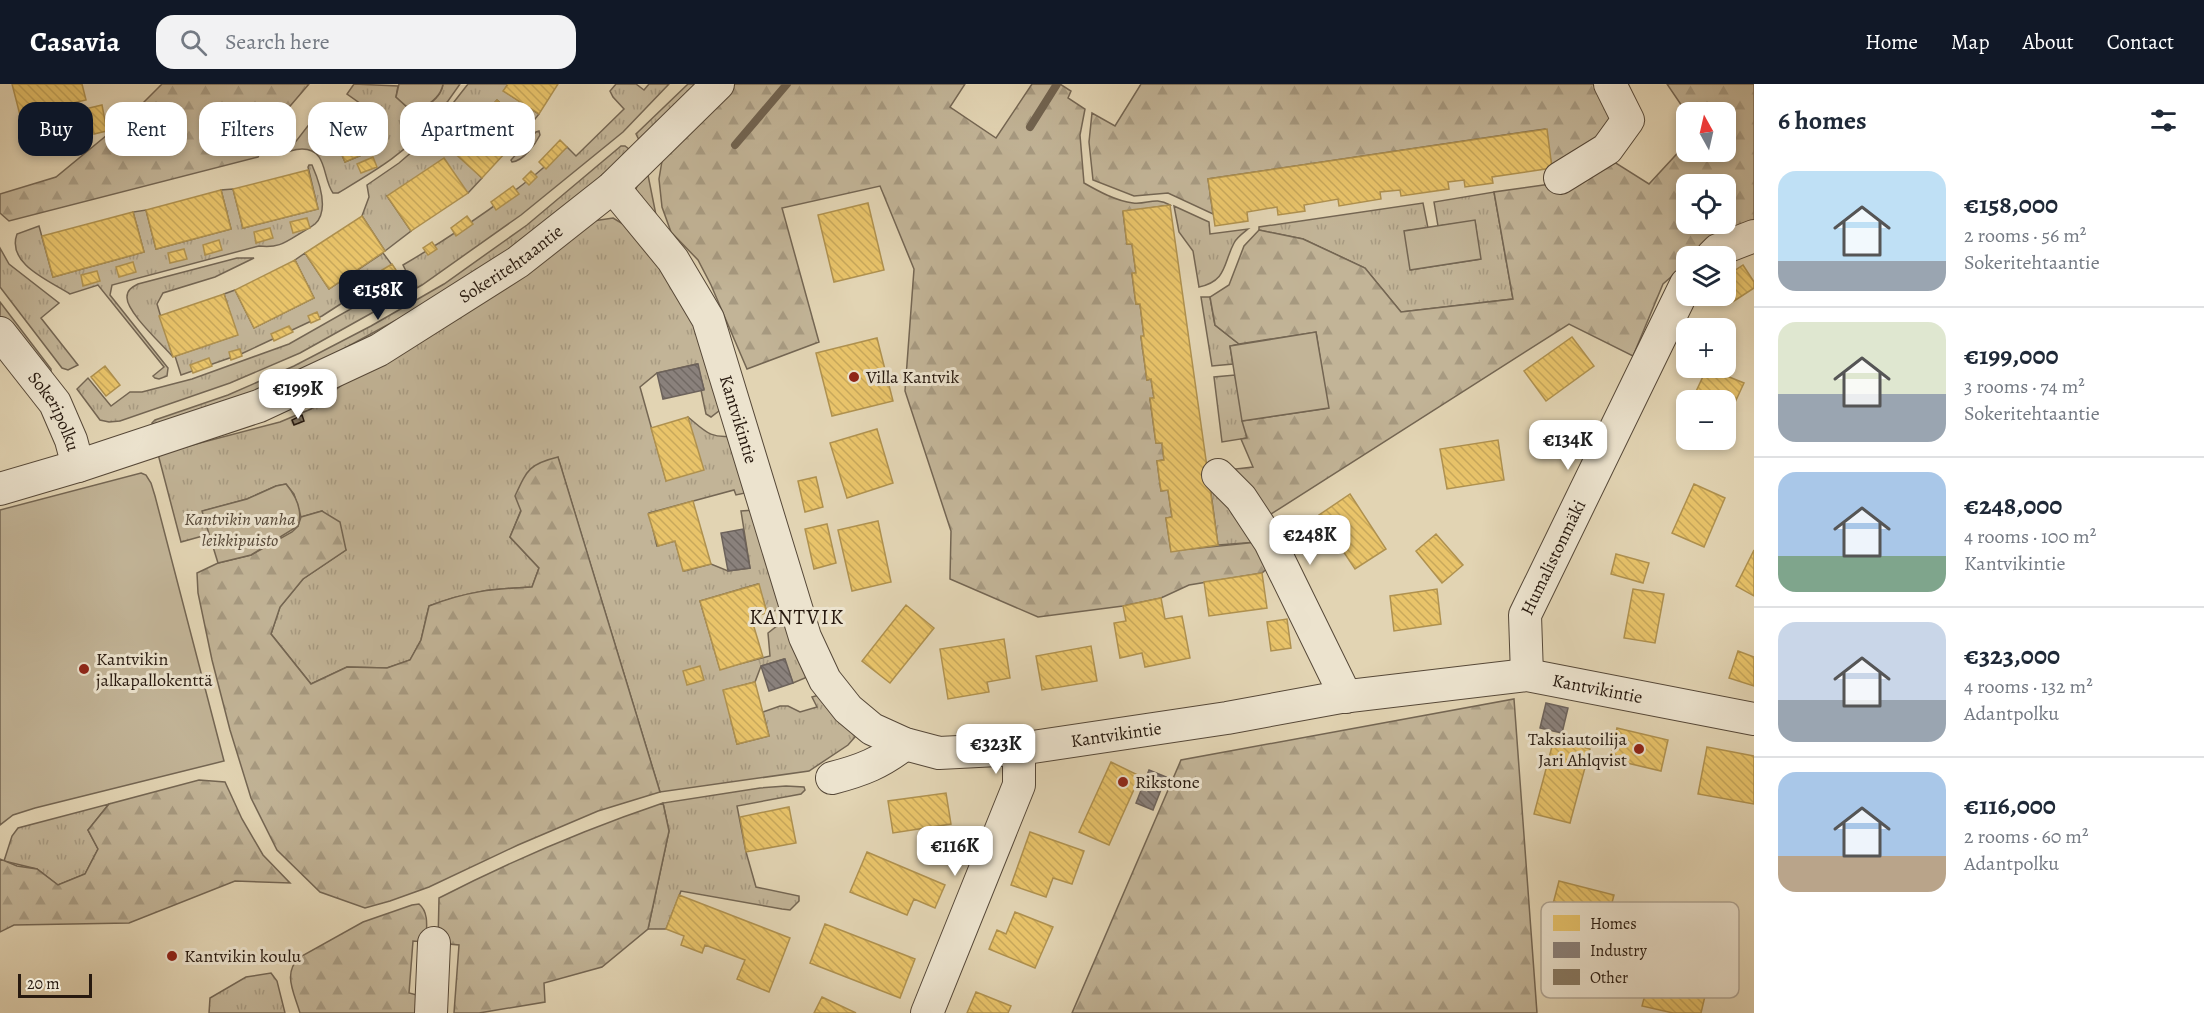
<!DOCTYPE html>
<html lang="en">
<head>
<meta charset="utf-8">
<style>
  :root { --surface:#fff; --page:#f2f2f3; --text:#1f2937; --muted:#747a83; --line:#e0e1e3; --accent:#111827 }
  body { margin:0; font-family:Alegreya,serif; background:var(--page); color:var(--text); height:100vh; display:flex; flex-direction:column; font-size:22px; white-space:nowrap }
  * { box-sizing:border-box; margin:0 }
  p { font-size:20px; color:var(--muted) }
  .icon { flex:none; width:33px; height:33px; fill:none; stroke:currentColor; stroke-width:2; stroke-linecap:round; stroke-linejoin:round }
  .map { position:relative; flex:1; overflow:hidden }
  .side { display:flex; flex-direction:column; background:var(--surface); width:450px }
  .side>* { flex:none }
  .banner { position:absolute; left:18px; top:18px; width:570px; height:54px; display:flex; gap:12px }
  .needle { width:39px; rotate:352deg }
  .fabs { position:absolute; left:1676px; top:18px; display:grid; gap:12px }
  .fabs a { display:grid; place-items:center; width:60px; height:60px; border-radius:12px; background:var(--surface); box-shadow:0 3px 9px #0003; font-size:30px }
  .scale { position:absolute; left:18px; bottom:15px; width:74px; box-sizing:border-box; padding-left:6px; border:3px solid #27190f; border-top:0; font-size:16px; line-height:21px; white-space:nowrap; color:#27190f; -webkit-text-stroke:4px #ece3ce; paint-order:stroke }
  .price { position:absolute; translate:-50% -51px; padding:0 14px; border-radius:12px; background:#fff; color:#222; font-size:20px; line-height:39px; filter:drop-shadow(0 2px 3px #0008) }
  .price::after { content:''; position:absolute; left:50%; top:36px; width:18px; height:14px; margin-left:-9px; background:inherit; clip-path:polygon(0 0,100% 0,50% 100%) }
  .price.active { background:var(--accent); color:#fff }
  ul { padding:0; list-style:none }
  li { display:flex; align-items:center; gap:18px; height:150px; padding:0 24px }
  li+li { border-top:2px solid var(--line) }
  li span { display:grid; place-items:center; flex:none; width:168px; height:120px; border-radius:18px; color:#555 }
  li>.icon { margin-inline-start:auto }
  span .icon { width:72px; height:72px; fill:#fffc; stroke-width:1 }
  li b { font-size:26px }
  h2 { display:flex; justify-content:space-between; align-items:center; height:72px; padding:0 24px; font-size:26px }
  .chip { padding:0 21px; border-radius:18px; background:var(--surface); box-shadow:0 3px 9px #0003; font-size:21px; line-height:54px }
  .chip.active { background:var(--accent); color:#fff }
  header { display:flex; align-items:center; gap:36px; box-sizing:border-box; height:84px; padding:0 30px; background:var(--accent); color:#fff }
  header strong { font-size:28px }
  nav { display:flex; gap:33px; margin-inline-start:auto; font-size:21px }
  .search { width:420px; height:54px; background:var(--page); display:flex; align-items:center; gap:15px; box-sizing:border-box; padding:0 21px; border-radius:18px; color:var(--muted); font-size:22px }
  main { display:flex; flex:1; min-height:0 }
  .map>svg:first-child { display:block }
</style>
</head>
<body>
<header>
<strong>Casavia</strong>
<div class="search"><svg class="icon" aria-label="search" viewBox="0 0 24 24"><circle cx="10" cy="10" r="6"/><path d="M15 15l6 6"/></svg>Search here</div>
<nav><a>Home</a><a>Map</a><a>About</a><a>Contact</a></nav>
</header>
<main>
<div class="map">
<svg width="1754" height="929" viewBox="0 0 1754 929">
  <defs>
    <pattern id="grass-tufts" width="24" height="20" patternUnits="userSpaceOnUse" patternTransform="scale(1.5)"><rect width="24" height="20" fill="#c2b497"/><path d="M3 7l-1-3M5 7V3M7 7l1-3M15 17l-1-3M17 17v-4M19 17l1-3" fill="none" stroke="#a79a81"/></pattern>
    <pattern id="forest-firs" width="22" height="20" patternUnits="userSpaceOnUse" patternTransform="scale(1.5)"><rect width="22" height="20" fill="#c2b497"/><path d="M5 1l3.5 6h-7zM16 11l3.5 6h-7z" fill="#a79a81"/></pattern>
    <pattern id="homes-back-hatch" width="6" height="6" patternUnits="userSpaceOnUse" patternTransform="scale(1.5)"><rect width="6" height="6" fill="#e9c46a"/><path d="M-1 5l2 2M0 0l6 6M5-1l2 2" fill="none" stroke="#c8a85b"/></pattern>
    <pattern id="industry-back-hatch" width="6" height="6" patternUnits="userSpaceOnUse" patternTransform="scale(1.5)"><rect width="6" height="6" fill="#8a817c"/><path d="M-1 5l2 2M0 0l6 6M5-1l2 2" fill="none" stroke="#716964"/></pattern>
    <pattern id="building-back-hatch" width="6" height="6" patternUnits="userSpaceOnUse" patternTransform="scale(1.5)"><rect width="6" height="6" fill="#887a64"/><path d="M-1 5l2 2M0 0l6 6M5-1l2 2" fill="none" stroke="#6f6351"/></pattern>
  </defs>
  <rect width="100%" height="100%" fill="#e2d4b3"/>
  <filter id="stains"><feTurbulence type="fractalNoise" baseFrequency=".00333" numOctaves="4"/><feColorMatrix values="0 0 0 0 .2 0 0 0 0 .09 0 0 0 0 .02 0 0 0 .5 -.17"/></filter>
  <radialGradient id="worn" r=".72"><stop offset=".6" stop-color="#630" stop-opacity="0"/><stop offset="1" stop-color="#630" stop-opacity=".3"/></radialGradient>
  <path fill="url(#grass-tufts)" stroke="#746653" stroke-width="1.5" d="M354 0 398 2 396 13 406 22 420 25 432 36C407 69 373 88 338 109H333C322 94 328 65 302 65 292 65 283 71 273 69V66L284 51 294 60 317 30 329 41 345 78 383 62 368 25 347 10Z
    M443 0H460L448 17 435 31 425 23C433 18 442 10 443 0Z
    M468 0H508L504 7 539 30 528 44 497 16 452 65 482 94 468 109 387 112 411 147 385 167 362 132 369 113 367 101 399 79 421 60Z
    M616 0H636L644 6 649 0H669L623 48 521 131 422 201 300 269 230 299 120 337 109 338 100 336 77 305 88 294 111 322 130 308H142L192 295 289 260 379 209 406 187 403 181C449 154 494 124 536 90 546 82 556 72 567 63L576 72 624 25 613 13 610 7Z
    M688 0H698L639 56 636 50 638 48Z
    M539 47 540 51C535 61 523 77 512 78L511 76 536 48Z
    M621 62H625L629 65V69L562 125 488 181 413 227 323 276 261 306 153 344 152 339 155 336 228 311 294 282 371 242 444 200 527 141Z
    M309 81H312C319 97 330 126 315 140 310 144 304 147 299 150 283 160 277 164 259 162L112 201 110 211 168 284 167 292 159 295 155 294 153 292 164 283 98 201 70 210C50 197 6 180 17 150L39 142 53 193 144 168 133 128 146 126 156 165 231 145 221 106 233 105 243 144 318 125 308 83Z
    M646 90 648 91 659 146 635 108 638 99Z
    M1494 108 1513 215 1401 228 1365 184 1303 155 1259 146V143L1423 119 1428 144 1405 147 1411 186 1480 175 1475 137 1438 142 1434 118Z
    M1174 122 1209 138 1210 150 1248 145C1243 149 1236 154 1234 159 1223 180 1227 197 1199 203L1193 167 1179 148Z
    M613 134 628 143 690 221 724 323 711 333 706 330 701 306 704 305 697 280 657 289 640 303 666 396 688 333C705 347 710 355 733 352L745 409 736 411 734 406 649 429 657 462 675 457 684 487 711 480 728 487 750 484 741 427 755 426 784 524 767 529 758 500 700 517 720 585 770 572 768 549 777 542 785 539 807 589 805 594 793 599 784 575 761 582 755 598 724 606 737 660 769 652 763 628 780 622H788L800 628 817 623 812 613 819 611 861 646 848 661 809 687 660 708 558 374 521 426 510 453 539 484 532 503C492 505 468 507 429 522L421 556 410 576 387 584 347 583 311 600 271 550 280 523 303 495 346 466 322 427 301 433 294 410 286 400 276 402 247 415 203 427 210 450 181 458 158 370 280 338 311 325 347 297 593 137Z
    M0 164 9 180 59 219 41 234 78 281 68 286 62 284 0 203Z
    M305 169 329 205 383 169 395 185 322 232 241 270 181 291 175 272 237 251 224 210 235 206 254 244 314 214 295 176Z
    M237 174H254L215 193 163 209 157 220 173 273C163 261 126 228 127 213 127 206 132 203 138 200Z
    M1201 213H1210L1215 241 1239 260 1230 262 1233 280 1212 282Z
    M0 218 51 285V289L0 238Z
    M1235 291 1247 354 1222 358 1214 293Z
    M1210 402 1258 458 1218 461Z
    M786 702 804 703 805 706 801 710 737 722 746 768 756 803 799 812V817L790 826 782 825 681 807 666 845H648L669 747 663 719 760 704Z
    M109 720 88 746 98 765 85 790 58 801 37 785 4 777 12 752 18 744Z
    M271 889 277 897 285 929H209L210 914 246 893Z"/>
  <path fill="url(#forest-firs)" stroke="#746653" stroke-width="1.5" fill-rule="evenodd" d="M162 0H309L273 42 258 73 9 137 0 129V110L56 93 130 32Z
    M735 0H965L950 23 996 54 1032 0H1060L1071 7 1068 14 1085 25 1080 51 1084 99C1098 107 1116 117 1133 119 1147 121 1155 112 1170 121L1123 128 1127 160H1132L1136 189 1132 190 1136 220H1140L1144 252 1141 253 1147 296 1151 295 1154 314 1150 315 1156 359H1162L1164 376 1157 377 1161 407 1168 406 1172 433 1166 434 1171 467 1258 458 1271 481 1262 489 1189 501 1161 514 1123 522 1038 533 950 495 951 447 905 307 914 185 880 102 782 124 819 258 747 285 711 201 698 176 671 148 662 123 659 95 662 77Z
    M1141 0H1602L1621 40 1552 84 1545 45 1208 95 1213 130 1168 109 1134 112 1093 96 1089 58 1092 29 1115 42Z
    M1667 0H1754V141L1716 154 1695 172H1686V180L1663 200 1633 272 1569 240 1268 432 1235 385 1253 383 1241 355 1247 354 1242 337 1328 324 1316 248 1239 260 1215 241 1210 213 1229 201 1244 162 1259 146 1303 155 1365 184 1401 228 1513 215 1494 108 1565 98 1608 74 1649 100 1686 60V68H1725V28H1686ZM1686 100H1725V140H1686Z
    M558 373 660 708 598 727 518 761 429 803 390 817 365 824 320 808 277 766 251 714 230 646 212 576 198 509 197 489 218 479 251 471 292 448 298 442 301 433 322 427 340 438 346 466 303 495 280 523 271 550 311 600 347 583 387 584 410 576 421 556 429 522C468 507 492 505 532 503L539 484 510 453 521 427 515 412C527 386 529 380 558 373Z
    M1514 615 1537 929H1072L1181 676Z
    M199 696 225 698 242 735 263 771 290 799 235 797 129 839 14 841 0 848V775L17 782 37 785 58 801 85 790 98 765 88 746 109 720Z
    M663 719 669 747 648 845 602 883 544 899 545 918 479 929H454L459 861 438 859 439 814C511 777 586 745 663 719Z
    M419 820C430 829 426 846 426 858L413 857 409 909 417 911V929H300C294 908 282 889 300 873L363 838 412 821Z"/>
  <path fill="#c2b497" stroke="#746653" stroke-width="1.5" d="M399 0H443C441 13 430 20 420 25L406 22 396 13Z
    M1475 136 1481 175 1410 186 1404 147Z
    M1316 248 1329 324 1242 337 1230 262Z
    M141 389 146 391 151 399 155 412 224 677 35 724 13 731 0 741V426Z
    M286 400C296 412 303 427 298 442L251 471 218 479 202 427 247 415 276 402Z"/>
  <path fill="url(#homes-back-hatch)" stroke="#af914f" stroke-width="1.5" d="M12 0H82L86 16 20 31Z
    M508 0H558L539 30 503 7Z
    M497 16 528 44 482 94 451 66Z
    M102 21 107 47 94 50 89 24Z
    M368 25 383 62 345 78 329 41Z
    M1547 45 1552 84 1492 93 1493 99 1465 103 1464 96 1448 98 1449 105 1401 112 1400 106 1380 108 1381 115 1339 122 1338 115 1304 121 1305 127 1278 131 1277 123 1247 128 1248 137 1215 142 1208 95Z
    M560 56 567 63 546 85 539 78Z
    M373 73 377 83 361 89 357 80Z
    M444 74 468 109 411 147 387 112Z
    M308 86 318 125 243 144 233 105Z
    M531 87 537 93 529 101 523 95Z
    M513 102 519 110 496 126 491 118Z
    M221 106 231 145 156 165 146 126Z
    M868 119 884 186 834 198 818 131Z
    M1170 121 1218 461 1171 468 1166 434 1172 433 1168 406 1161 407 1157 377 1164 376 1162 359H1156L1150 314H1154L1151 295 1147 296 1141 252H1144L1140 220H1136L1132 189H1136L1132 160H1127L1123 127Z
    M133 128 144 168 53 193 42 152Z
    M362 132 385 167 329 205 305 169Z
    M467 132 473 140 456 152 451 144Z
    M307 134 310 144 293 149 290 138Z
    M270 144 273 154 256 159 254 148Z
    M219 156 222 166 205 171 203 161Z
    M432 158 437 165 428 171 423 164Z
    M184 165 187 175 170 179 168 169Z
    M295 176 314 214 254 244 235 206Z
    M133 178 136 188 119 193 116 183Z
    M392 180 396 186 386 192 382 186Z
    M1743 181 1754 198V204L1728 221 1722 212H1725V193Z
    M97 187 100 197 83 202 81 191Z
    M365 198 369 205 352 216 347 209Z
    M224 210 238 251 173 273 159 232Z
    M317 228 320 235 311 239 308 232Z
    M289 242 293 248 274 257 271 250Z
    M1572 253 1594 282 1546 317 1524 287Z
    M877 254 893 317 832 332 816 269Z
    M240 265 242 272 231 276 229 268Z
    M209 274 212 282 193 289 190 281Z
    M105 282 120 301 106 312 91 293Z
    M1707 284 1744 299 1725 340V316H1692Z
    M1686 329V349L1678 346Z
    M688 333 704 386 666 397 651 344Z
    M877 345 893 399 847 414 830 359Z
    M1498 356 1504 396 1447 405 1440 365Z
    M1699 356H1718L1714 362Z
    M816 393 823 423 805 428 798 397Z
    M1694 400 1725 414 1704 463 1672 449Z
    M1350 410 1386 465 1355 485 1319 431Z
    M693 417 711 480 683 487 675 457 658 462 648 430Z
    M878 437 891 498 852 507 838 446Z
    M827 440 836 479 814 485 805 445Z
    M1436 450 1463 481 1442 499 1416 467Z
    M1754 466V512L1736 502Z
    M1616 470 1649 479 1643 499 1611 490Z
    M1262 489 1267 524 1209 532 1204 498Z
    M759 500 767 529 751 533 763 573 720 586 700 517Z
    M1437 505 1441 540 1394 547 1390 512Z
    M1633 505 1664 510 1655 559 1624 554Z
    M1161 514 1165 535 1182 532 1190 574 1145 583 1142 569 1120 574 1114 539 1126 537 1123 522Z
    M906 521 934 544 890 599 862 577Z
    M1287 535 1291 564 1271 567 1267 538Z
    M1004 555 1010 594 987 598 989 608 948 615 940 565Z
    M1091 562 1097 597 1042 606 1036 572Z
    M1738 567 1754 573V602L1729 594Z
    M700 582 704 596 687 601 683 587Z
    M755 598 769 652 737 660 723 606Z
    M1617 644 1668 656 1661 687 1610 675Z
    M1554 655 1590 665 1570 739 1534 730Z
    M1707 663 1754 672V720L1698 710Z
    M1111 678 1140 692 1109 761 1079 748Z
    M946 709 951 740 893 749 888 717Z
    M789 723 796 759 746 768 740 733Z
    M1030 748 1084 767 1072 800 1053 794 1046 813 1011 801Z
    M867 768 945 801 935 824 914 815 907 831 850 808Z
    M1559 797 1614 811 1603 853 1548 839Z
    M679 811 790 854 769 908 737 895 745 876 705 861 702 869 681 861 684 852 666 845Z
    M1015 828 1053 843 1035 884 989 865 997 846 1006 850Z
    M825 840 915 875 900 914 810 879Z
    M1691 872 1713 878 1701 929H1673L1642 922 1652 884 1673 889 1675 880 1688 883Z
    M976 908 1011 922 1008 929H967Z
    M822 913 856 929H814Z"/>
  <path fill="url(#industry-back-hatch)" stroke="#6c625b" stroke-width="1.5" d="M698 280 704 306 663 315 657 289Z
    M743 445 750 484 728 487 721 449Z
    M785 575 793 599 769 607 761 582Z
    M1546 619 1568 624 1562 649 1540 644Z
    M1149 686 1166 693 1153 726 1136 719Z"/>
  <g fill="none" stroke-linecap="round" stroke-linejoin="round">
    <path stroke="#716350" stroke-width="8" d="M1030 43 1057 0
      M735 61 787 0"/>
  </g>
  <path fill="url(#building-back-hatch)" stroke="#27190f" stroke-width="1.5" d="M302 331 304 337 294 341 292 336Z"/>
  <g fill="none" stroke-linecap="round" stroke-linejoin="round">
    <defs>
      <g id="minor">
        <path d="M1560 94 1607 65 1628 36 1610 0"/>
        <path id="s1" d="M613 103 673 176 708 235 805 553 825 596 848 625 872 645 905 660 939 669 1019 665 1227 634 1341 613 1527 591 1754 635"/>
        <path d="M1712 172 1718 166 1754 152"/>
        <path id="s2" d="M0 249 55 319 71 356 78 382"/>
        <path d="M1218 391 1241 414 1270 458 1346 613"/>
        <path id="s3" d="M0 405 78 382 259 322 379 266 518 178 613 103 718 0"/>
        <path id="s4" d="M1527 591 1525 531 1686 200"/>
        <path d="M832 694C863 686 880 679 905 660"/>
        <path d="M431 929 434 859"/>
        <path d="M927 929 1019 701V665"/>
      </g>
    </defs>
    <use href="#minor" stroke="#564838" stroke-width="34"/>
    <use href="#minor" stroke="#ece3ce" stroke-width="32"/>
  </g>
  <g fill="#8f2418" stroke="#ece3ce" stroke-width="2">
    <circle cx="854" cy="293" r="6"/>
    <circle cx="84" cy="585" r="6"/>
    <circle cx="1639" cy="665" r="6"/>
    <circle cx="1123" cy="698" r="6"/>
    <circle cx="172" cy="872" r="6"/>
  </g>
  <g text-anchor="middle" stroke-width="6" stroke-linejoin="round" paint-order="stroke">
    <g font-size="18" fill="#27190f" stroke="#ece3ce">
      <text dy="6" stroke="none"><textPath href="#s3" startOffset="562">Sokeritehtaantie</textPath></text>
      <text dy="6" stroke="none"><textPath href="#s2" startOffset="96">Sokeripolku</textPath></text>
      <text dy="6" stroke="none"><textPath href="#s1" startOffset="268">Kantvikintie</textPath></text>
      <text dy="6" stroke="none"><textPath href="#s4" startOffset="124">Humalistonmäki</textPath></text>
      <text dy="6" stroke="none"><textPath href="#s1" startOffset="1348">Kantvikintie</textPath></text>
      <text dy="6" stroke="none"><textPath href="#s1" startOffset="861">Kantvikintie</textPath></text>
    </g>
    <g font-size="18" fill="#27190f" stroke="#ece3ce" text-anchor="start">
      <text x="866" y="299">Villa Kantvik</text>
      <text x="96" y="581">Kantvikin<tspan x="96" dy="21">jalkapallokenttä</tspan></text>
      <text x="1627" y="661" text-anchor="end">Taksiautoilija<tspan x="1627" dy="21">Jari Ahlqvist</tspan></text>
      <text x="1135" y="704">Rikstone</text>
      <text x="184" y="878">Kantvikin koulu</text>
    </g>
    <g font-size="18" font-style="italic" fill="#564838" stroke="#ece3ce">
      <text x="240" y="441">Kantvikin vanha<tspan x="240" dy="21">leikkipuisto</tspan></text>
    </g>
    <g font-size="21" letter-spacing="1.5" fill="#27190f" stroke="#ece3ce">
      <text x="797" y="540">KANTVIK</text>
    </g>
  </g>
  <rect x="1541" y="818" width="198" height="96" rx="9" fill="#ece3ce" stroke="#b1a695" stroke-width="1.5"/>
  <rect x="1553" y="831" width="27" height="16" fill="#e9c46a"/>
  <rect x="1553" y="858" width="27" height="16" fill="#8a817c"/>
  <rect x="1553" y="885" width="27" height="16" fill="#887a64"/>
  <g font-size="16" fill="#27190f">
    <text x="1590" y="845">Homes</text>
    <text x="1590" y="872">Industry</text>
    <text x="1590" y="899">Other</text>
  </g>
  <rect width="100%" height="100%" filter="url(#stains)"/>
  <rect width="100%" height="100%" fill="url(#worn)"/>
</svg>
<div class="fabs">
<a><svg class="needle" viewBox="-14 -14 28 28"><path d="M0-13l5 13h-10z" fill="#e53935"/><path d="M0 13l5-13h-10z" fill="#747a83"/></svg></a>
<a><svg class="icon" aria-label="locate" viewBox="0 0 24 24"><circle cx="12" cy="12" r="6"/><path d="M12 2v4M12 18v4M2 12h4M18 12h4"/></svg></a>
<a><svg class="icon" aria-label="layers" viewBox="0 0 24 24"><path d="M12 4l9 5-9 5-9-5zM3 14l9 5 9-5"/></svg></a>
<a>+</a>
<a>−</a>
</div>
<div class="scale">20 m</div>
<b class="price active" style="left:378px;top:237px">€158K</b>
<b class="price" style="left:298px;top:336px">€199K</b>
<b class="price" style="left:1568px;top:387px">€134K</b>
<b class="price" style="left:1310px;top:482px">€248K</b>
<b class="price" style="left:996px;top:691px">€323K</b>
<b class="price" style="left:955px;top:793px">€116K</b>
<div class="banner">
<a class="chip active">Buy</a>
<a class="chip">Rent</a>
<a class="chip">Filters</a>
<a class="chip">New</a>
<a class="chip">Apartment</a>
</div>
</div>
<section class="side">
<h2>6 homes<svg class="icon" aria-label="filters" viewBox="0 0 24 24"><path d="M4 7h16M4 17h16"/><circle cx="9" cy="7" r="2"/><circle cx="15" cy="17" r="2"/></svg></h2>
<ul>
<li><span style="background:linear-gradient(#bfe0f5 75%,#9aa5b1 0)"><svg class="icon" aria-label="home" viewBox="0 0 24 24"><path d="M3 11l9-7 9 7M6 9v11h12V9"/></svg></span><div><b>€158,000</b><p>2 rooms · 56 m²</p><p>Sokeritehtaantie</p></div></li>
<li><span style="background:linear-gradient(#dfe7d0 60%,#9aa5b1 0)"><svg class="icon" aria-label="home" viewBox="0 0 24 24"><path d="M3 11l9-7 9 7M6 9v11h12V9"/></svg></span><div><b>€199,000</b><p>3 rooms · 74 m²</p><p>Sokeritehtaantie</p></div></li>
<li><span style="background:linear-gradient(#a9c7e8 70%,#7fa58c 0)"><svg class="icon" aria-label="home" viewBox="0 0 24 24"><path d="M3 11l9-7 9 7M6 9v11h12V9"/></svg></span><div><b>€248,000</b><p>4 rooms · 100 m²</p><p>Kantvikintie</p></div></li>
<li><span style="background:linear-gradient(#c9d6e8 65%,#9aa5b1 0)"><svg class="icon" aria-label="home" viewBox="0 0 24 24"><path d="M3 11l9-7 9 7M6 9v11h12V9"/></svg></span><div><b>€323,000</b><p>4 rooms · 132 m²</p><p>Adantpolku</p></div></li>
<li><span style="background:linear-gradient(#a9c7e8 70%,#b9a48a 0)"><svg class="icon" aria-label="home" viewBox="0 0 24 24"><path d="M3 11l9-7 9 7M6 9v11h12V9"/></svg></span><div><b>€116,000</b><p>2 rooms · 60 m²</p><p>Adantpolku</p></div></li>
</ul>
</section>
</main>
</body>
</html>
